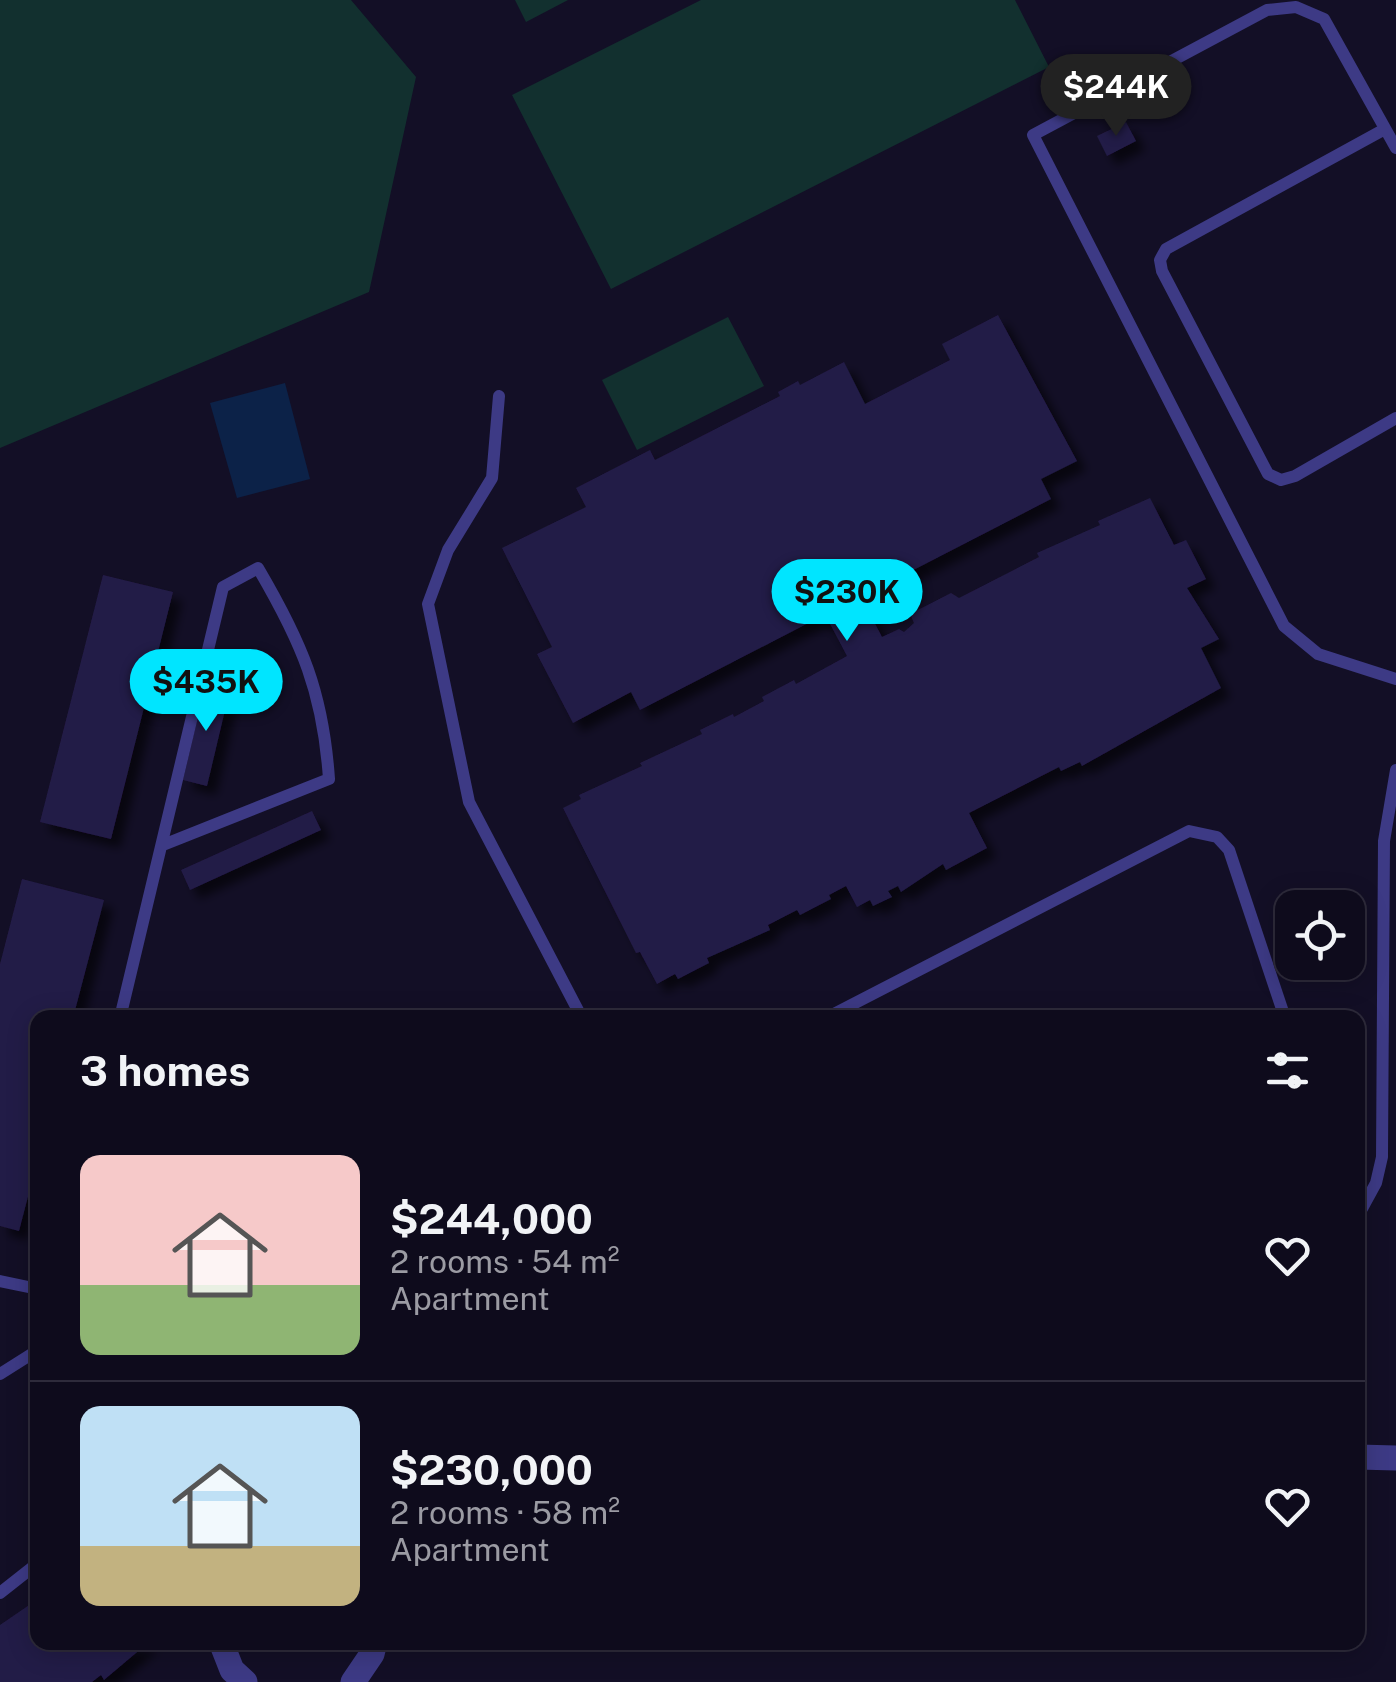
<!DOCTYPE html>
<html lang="en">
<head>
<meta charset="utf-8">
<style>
  :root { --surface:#0e0b1c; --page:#171425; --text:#f1f3f6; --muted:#9b9ba3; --line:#2e2b3b; --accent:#00e5ff }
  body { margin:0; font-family:"Public Sans",sans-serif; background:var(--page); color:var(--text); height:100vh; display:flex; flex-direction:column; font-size:38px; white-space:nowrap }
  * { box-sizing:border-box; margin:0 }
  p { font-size:32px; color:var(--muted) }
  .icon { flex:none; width:55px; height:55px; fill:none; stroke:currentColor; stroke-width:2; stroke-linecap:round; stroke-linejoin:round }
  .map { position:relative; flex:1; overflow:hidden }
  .details { position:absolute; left:30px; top:1010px; width:1335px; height:640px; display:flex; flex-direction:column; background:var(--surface); border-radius:20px; box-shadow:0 5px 25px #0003,0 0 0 2px var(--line) }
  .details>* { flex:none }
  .fabs { position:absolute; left:1275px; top:890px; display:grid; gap:20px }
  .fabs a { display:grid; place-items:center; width:90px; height:90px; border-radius:20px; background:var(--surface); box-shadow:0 5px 25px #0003,0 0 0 2px var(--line); font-size:50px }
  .price { position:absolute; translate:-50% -85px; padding:0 22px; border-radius:35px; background:var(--accent); color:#111; font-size:32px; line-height:65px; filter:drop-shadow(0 2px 5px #0008) }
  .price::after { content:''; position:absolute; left:50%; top:60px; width:30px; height:22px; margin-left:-15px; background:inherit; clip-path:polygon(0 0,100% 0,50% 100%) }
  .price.active { background:#222; color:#fff }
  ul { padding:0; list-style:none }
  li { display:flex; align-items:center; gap:30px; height:250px; padding:0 50px }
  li+li { border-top:2px solid var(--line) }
  li span { display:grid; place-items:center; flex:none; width:280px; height:200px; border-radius:20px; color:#555 }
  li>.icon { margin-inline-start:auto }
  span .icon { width:120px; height:120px; fill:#fffc; stroke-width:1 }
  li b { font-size:42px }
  h2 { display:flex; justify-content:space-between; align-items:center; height:120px; padding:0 50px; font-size:42px }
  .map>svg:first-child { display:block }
</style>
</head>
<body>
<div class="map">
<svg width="1396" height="1682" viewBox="0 0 1396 1682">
  <defs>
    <filter id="shadow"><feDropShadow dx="9" dy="9" stdDeviation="5" flood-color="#0009"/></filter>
  </defs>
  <rect width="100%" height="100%" fill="#130f26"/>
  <path fill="#12302f" d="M0 0H351L416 77 369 292 0 448Z
    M515 0H568L526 22Z
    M701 0H1015L1049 67 611 289 512 95Z
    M728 317 764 386 637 450 602 380Z"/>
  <path fill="#0c2248" d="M285 383 310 479 237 498 210 403Z"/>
  <path fill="#241b47" filter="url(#shadow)" d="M1126 122 1136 141 1107 156 1097 136Z
    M998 315 1077 461 1041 479 1051 499 861 597 882 637 899 629 904 632 914 623 910 614 951 593 959 598 1039 557 1037 553 1100 525 1098 521 1150 498 1174 545 1186 540 1206 579 1187 588 1219 639 1201 648 1221 688 1082 766 1080 762 1061 771 1059 767 969 813 987 848 946 870 943 864 901 892 898 886 888 891 892 897 873 906 870 900 857 907 846 886 829 895 831 899 800 915 797 910 768 925 770 930 707 958 709 963 678 979 675 974 657 984 640 952 636 953 563 808 581 799 579 795 642 766 640 763 702 734 700 730 733 714 734 717 764 701 762 697 794 680 796 684 847 656 828 620 823 622 820 617 640 710 631 692 573 723 537 654 552 647 502 548 586 507 576 488 650 450 655 460 780 396 778 392 798 381 800 385 844 362 865 404 950 360 942 344Z
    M103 575 173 592 111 839 40 822Z
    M206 683 230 689 207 786 183 780Z
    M312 811 321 830 190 890 181 870Z
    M22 879 104 900 73 1018H38V1158L19 1231 0 1226V964Z
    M38 1599V1642H149L104 1680 101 1675 92 1682H0V1625Z"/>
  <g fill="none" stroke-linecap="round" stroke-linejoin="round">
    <path stroke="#3d3a85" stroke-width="12" d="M1385 129 1166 249 1160 260 1162 271 1268 474 1281 480 1295 476 1396 418
      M1396 148 1324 19 1296 7 1267 10 1033 135 1284 626 1318 654 1396 679
      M499 396 492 478 448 550 428 604 469 802 582 1018
      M120 1018 223 587 258 568C302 643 323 692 329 779L163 845
      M826 1018 1189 831 1217 837 1229 850 1285 1018
      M1358 1216 1376 1183 1382 1157 1384 841 1396 770
      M0 1281 38 1289
      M38 1361V1397
      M0 1374 38 1350
      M0 1593 38 1563"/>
    <path stroke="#3d3a85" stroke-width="25" d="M1358 1457 1396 1458
      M221 1642 232 1670 245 1682
      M353 1682 372 1654 375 1642"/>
  </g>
</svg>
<div class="fabs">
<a><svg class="icon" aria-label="locate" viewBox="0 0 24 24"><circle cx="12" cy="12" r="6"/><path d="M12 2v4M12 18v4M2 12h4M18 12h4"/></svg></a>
</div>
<b class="price active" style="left:1116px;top:139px">$244K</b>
<b class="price" style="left:847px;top:644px">$230K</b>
<b class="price" style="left:206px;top:734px">$435K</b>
<section class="details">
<h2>3 homes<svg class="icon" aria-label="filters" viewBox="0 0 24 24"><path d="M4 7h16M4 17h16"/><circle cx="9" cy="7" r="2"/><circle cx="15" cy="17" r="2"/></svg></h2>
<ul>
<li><span style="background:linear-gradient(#f6c9c9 65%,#8fb573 0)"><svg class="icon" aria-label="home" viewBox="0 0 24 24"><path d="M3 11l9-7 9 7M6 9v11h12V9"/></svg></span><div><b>$244,000</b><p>2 rooms · 54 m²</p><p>Apartment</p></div><svg class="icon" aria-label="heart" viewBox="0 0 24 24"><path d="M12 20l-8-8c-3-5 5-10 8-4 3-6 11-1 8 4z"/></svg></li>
<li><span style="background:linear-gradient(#bfe0f5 70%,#c2b280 0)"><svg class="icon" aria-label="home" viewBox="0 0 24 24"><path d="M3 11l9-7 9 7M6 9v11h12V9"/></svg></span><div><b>$230,000</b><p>2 rooms · 58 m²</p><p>Apartment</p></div><svg class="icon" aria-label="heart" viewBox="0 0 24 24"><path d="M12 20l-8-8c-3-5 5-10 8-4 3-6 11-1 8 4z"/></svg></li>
</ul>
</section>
</div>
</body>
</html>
